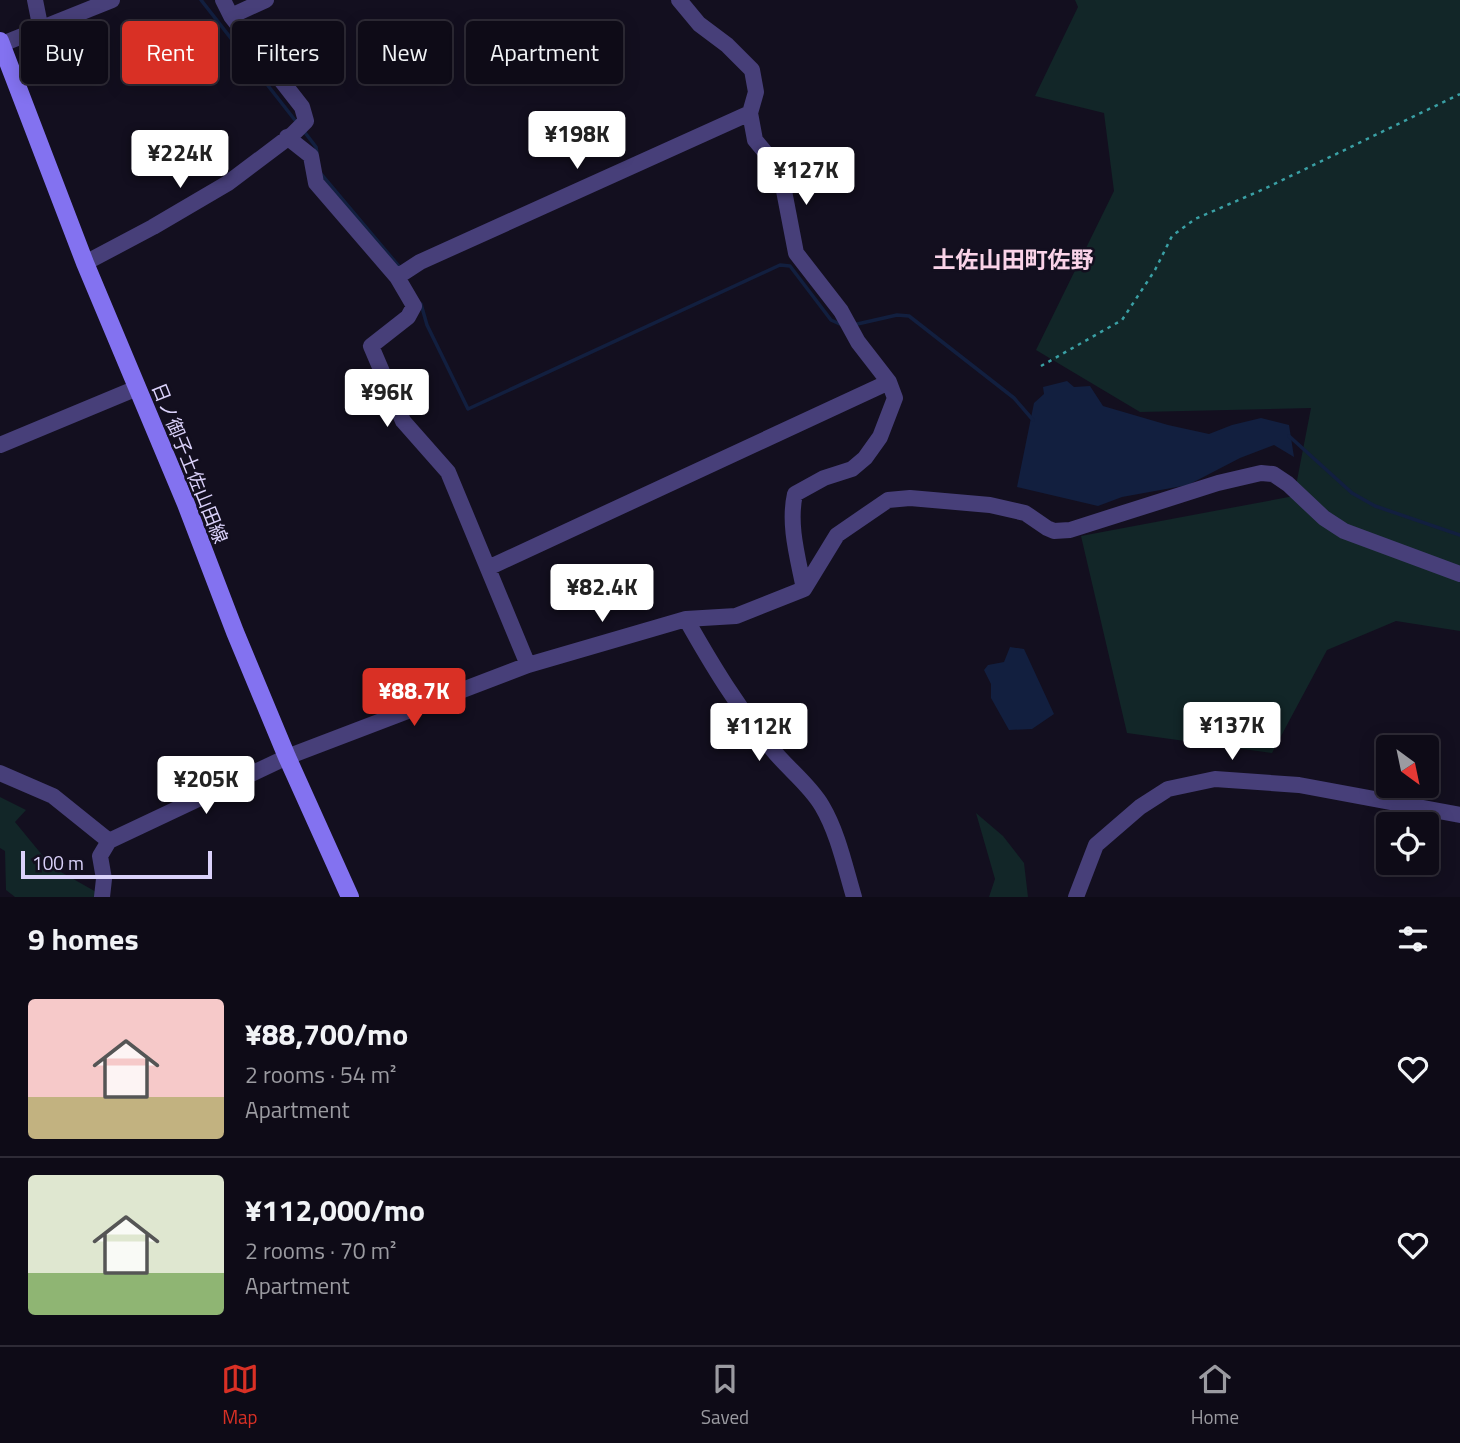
<!DOCTYPE html>
<html lang="en">
<head>
<meta charset="utf-8">
<style>
  :root { --surface:#0e0b17; --page:#1c1924; --text:#f1f3f6; --muted:#9b9ba1; --line:#2e2b36; --accent:#d93025 }
  body { margin:0; font-family:"Titillium Web","Noto Sans JP",sans-serif; background:var(--page); color:var(--text); height:100vh; display:flex; flex-direction:column; font-size:26px; white-space:nowrap }
  * { box-sizing:border-box; margin:0 }
  p { font-size:23px; color:var(--muted) }
  .icon { flex:none; width:38px; height:38px; fill:none; stroke:currentColor; stroke-width:2; stroke-linecap:round; stroke-linejoin:round }
  .map { position:relative; height:897px; overflow:hidden }
  .side { display:flex; flex-direction:column; background:var(--surface); flex:1 }
  .side>* { flex:none }
  .guide { position:absolute; left:21px; top:21px; width:700px; height:63px; display:flex; gap:14px }
  .needle { width:46px; rotate:147deg }
  .tools { position:absolute; left:1376px; top:735px; display:grid; gap:14px }
  .tools a { display:grid; place-items:center; width:63px; height:63px; border-radius:7px; background:var(--surface); box-shadow:0 4px 18px #0003,0 0 0 2px var(--line); font-size:35px }
  .scale { position:absolute; left:21px; bottom:18px; width:191px; box-sizing:border-box; padding-left:7px; border:4px solid #dad1fa; border-top:0; font-size:19px; line-height:24px; white-space:nowrap; color:#dad1fa; -webkit-text-stroke:5px #130f1f; paint-order:stroke }
  .price { position:absolute; translate:-50% -60px; padding:0 16px; border-radius:7px; background:#fff; color:#222; font-size:23px; line-height:46px; filter:drop-shadow(0 2px 4px #0008) }
  .price::after { content:''; position:absolute; left:50%; top:42px; width:21px; height:16px; margin-left:-10px; background:inherit; clip-path:polygon(0 0,100% 0,50% 100%) }
  .price.on { background:var(--accent); color:#fff }
  ul { padding:0; list-style:none }
  li { display:flex; align-items:center; gap:21px; height:175px; padding:0 28px }
  li+li { border-top:2px solid var(--line) }
  li span { display:grid; place-items:center; flex:none; width:196px; height:140px; border-radius:7px; color:#555 }
  li>.icon { margin-inline-start:auto }
  span .icon { width:84px; height:84px; fill:#fffc; stroke-width:1 }
  li b { font-size:30px }
  h2 { display:flex; justify-content:space-between; align-items:center; height:84px; padding:0 28px; font-size:30px }
  .tag { padding:0 24px; border-radius:7px; background:var(--surface); box-shadow:0 4px 18px #0003,0 0 0 2px var(--line); font-size:24px; line-height:63px }
  .tag.on { background:var(--accent); color:#fff }
  .dock { display:flex; justify-content:space-around; align-items:center; height:98px; border-top:2px solid var(--line); background:var(--surface); font-size:19px; color:var(--muted) }
  .dock a { display:grid; justify-items:center; gap:4px }
  .dock .on { color:var(--accent) }
  .map>svg:first-child { display:block }
</style>
</head>
<body>
<div class="map">
<svg width="1460" height="897" viewBox="0 0 1460 897">
  <rect width="100%" height="100%" fill="#130f1f"/>
  <path fill="#122628" d="M1075 0H1460V631L1396 621 1327 650 1272 753 1127 733 1081 536 1294 496 1311 408 1140 412 1036 350 1114 191 1104 113 1035 96 1078 7Z
    M0 797 26 810 15 822 52 867 98 893 99 897H15L6 890 5 851 0 848Z
    M976 813 1003 836 1024 863 1028 897H989L995 879Z"/>
  <path fill="#121f3f" d="M1067 381 1074 387 1090 386 1103 406 1168 425 1209 434 1232 425 1261 418 1289 425 1294 457 1274 445 1240 458 1188 485 1122 497 1098 506 1017 487 1034 403 1044 394 1043 387Z
    M1010 647 1024 649 1054 714 1032 729 1009 730 991 698V684L984 670 988 665 1004 662Z"/>
  <g fill="none" stroke-linecap="round" stroke-linejoin="round">
    <path stroke="#121f3f" stroke-width="3.5" d="M201 0 298 124
      M303 130 316 147 317 153
      M321 174 402 270
      M421 304 427 325 468 409 780 265 790 266 831 320 842 325
      M853 325 897 315 909 316 1014 398 1033 420
      M1289 436 1352 493 1375 506 1460 535"/>
    <path stroke="#3aa0a5" stroke-width="2.5" stroke-dasharray="3.5 5" stroke-linecap="butt" d="M1041 366 1122 320 1155 270 1172 236 1195 219 1264 189 1460 94"/>
    <path stroke="#473f79" stroke-width="16" d="M35 0 41 30
      M679 0 699 24 727 45 752 70 756 92 750 113 755 140 780 170 796 253 841 311 858 342 889 382 895 398 880 437 865 458 852 469 824 478 795 494C788 525 798 558 804 589
      M231 16 266 0
      M2 44 112 0
      M287 137 311 156 316 183 397 277 414 306 408 317 371 346 403 421 448 472 528 665
      M85 263 153 227 228 183 293 134 306 121 302 107 231 16 223 0
      M397 277 420 262 750 113
      M0 445 137 388
      M488 568 889 382
      M686 619C712 665 738 708 772 749 787 768 810 785 822 806 838 833 845 867 854 897
      M0 773 53 796 109 841
      M102 897 104 879 100 856 109 841 287 757 528 665 686 619 736 616 804 589 837 535 888 500 910 498 990 505 1025 513 1047 528 1054 531 1070 530 1218 483 1261 473 1273 474 1288 484 1324 518 1344 531 1460 574
      M1076 897 1096 845 1140 807 1168 789 1215 779 1299 785 1460 815"/>
    <path stroke="#8372f0" stroke-width="18" d="M0 41 85 263 186 504 235 632 287 757 350 897"/>
  </g>
  <g text-anchor="middle" stroke-width="5" stroke-linejoin="round" paint-order="stroke">
    <g font-size="19" fill="#dad1fa" stroke="#130f1f">
      <text transform="translate(190 463) rotate(68)" y="7">日ノ御子土佐山田線</text>
    </g>
    <g font-size="23" font-weight="bold" fill="#fad3e8" stroke="#130f1f">
      <text x="1013" y="268">土佐山田町佐野</text>
    </g>
  </g>
</svg>
<div class="tools">
<a><svg class="needle" viewBox="-14 -14 28 28"><path d="M0-13l5 13h-10z" fill="#e53935"/><path d="M0 13l5-13h-10z" fill="#9b9ba1"/></svg></a>
<a><svg class="icon" aria-label="locate" viewBox="0 0 24 24"><circle cx="12" cy="12" r="6"/><path d="M12 2v4M12 18v4M2 12h4M18 12h4"/></svg></a>
</div>
<div class="scale">100 m</div>
<b class="price" style="left:577px;top:171px">¥198K</b>
<b class="price" style="left:180px;top:190px">¥224K</b>
<b class="price" style="left:806px;top:207px">¥127K</b>
<b class="price" style="left:387px;top:429px">¥96K</b>
<b class="price" style="left:602px;top:624px">¥82.4K</b>
<b class="price on" style="left:414px;top:728px">¥88.7K</b>
<b class="price" style="left:1232px;top:762px">¥137K</b>
<b class="price" style="left:759px;top:763px">¥112K</b>
<b class="price" style="left:206px;top:816px">¥205K</b>
<div class="guide">
<a class="tag">Buy</a>
<a class="tag on">Rent</a>
<a class="tag">Filters</a>
<a class="tag">New</a>
<a class="tag">Apartment</a>
</div>
</div>
<section class="side">
<h2>9 homes<svg class="icon" aria-label="filters" viewBox="0 0 24 24"><path d="M4 7h16M4 17h16"/><circle cx="9" cy="7" r="2"/><circle cx="15" cy="17" r="2"/></svg></h2>
<ul>
<li><span style="background:linear-gradient(#f6c9c9 70%,#c2b280 0)"><svg class="icon" aria-label="home" viewBox="0 0 24 24"><path d="M3 11l9-7 9 7M6 9v11h12V9"/></svg></span><div><b>¥88,700/mo</b><p>2 rooms · 54 m²</p><p>Apartment</p></div><svg class="icon" aria-label="heart" viewBox="0 0 24 24"><path d="M12 20l-8-8c-3-5 5-10 8-4 3-6 11-1 8 4z"/></svg></li>
<li><span style="background:linear-gradient(#dfe7d0 70%,#8fb573 0)"><svg class="icon" aria-label="home" viewBox="0 0 24 24"><path d="M3 11l9-7 9 7M6 9v11h12V9"/></svg></span><div><b>¥112,000/mo</b><p>2 rooms · 70 m²</p><p>Apartment</p></div><svg class="icon" aria-label="heart" viewBox="0 0 24 24"><path d="M12 20l-8-8c-3-5 5-10 8-4 3-6 11-1 8 4z"/></svg></li>
</ul>
</section>
<nav class="dock">
<a class="on"><svg class="icon" aria-label="map" viewBox="0 0 24 24"><path d="M3 6l6-2 6 2 6-2v14l-6 2-6-2-6 2zM9 4v14M15 6v14"/></svg>Map</a>
<a><svg class="icon" aria-label="saved" viewBox="0 0 24 24"><path d="M7 4h10v16l-5-4-5 4z"/></svg>Saved</a>
<a><svg class="icon" aria-label="home" viewBox="0 0 24 24"><path d="M3 11l9-7 9 7M6 9v11h12V9"/></svg>Home</a>
</nav>
</body>
</html>
